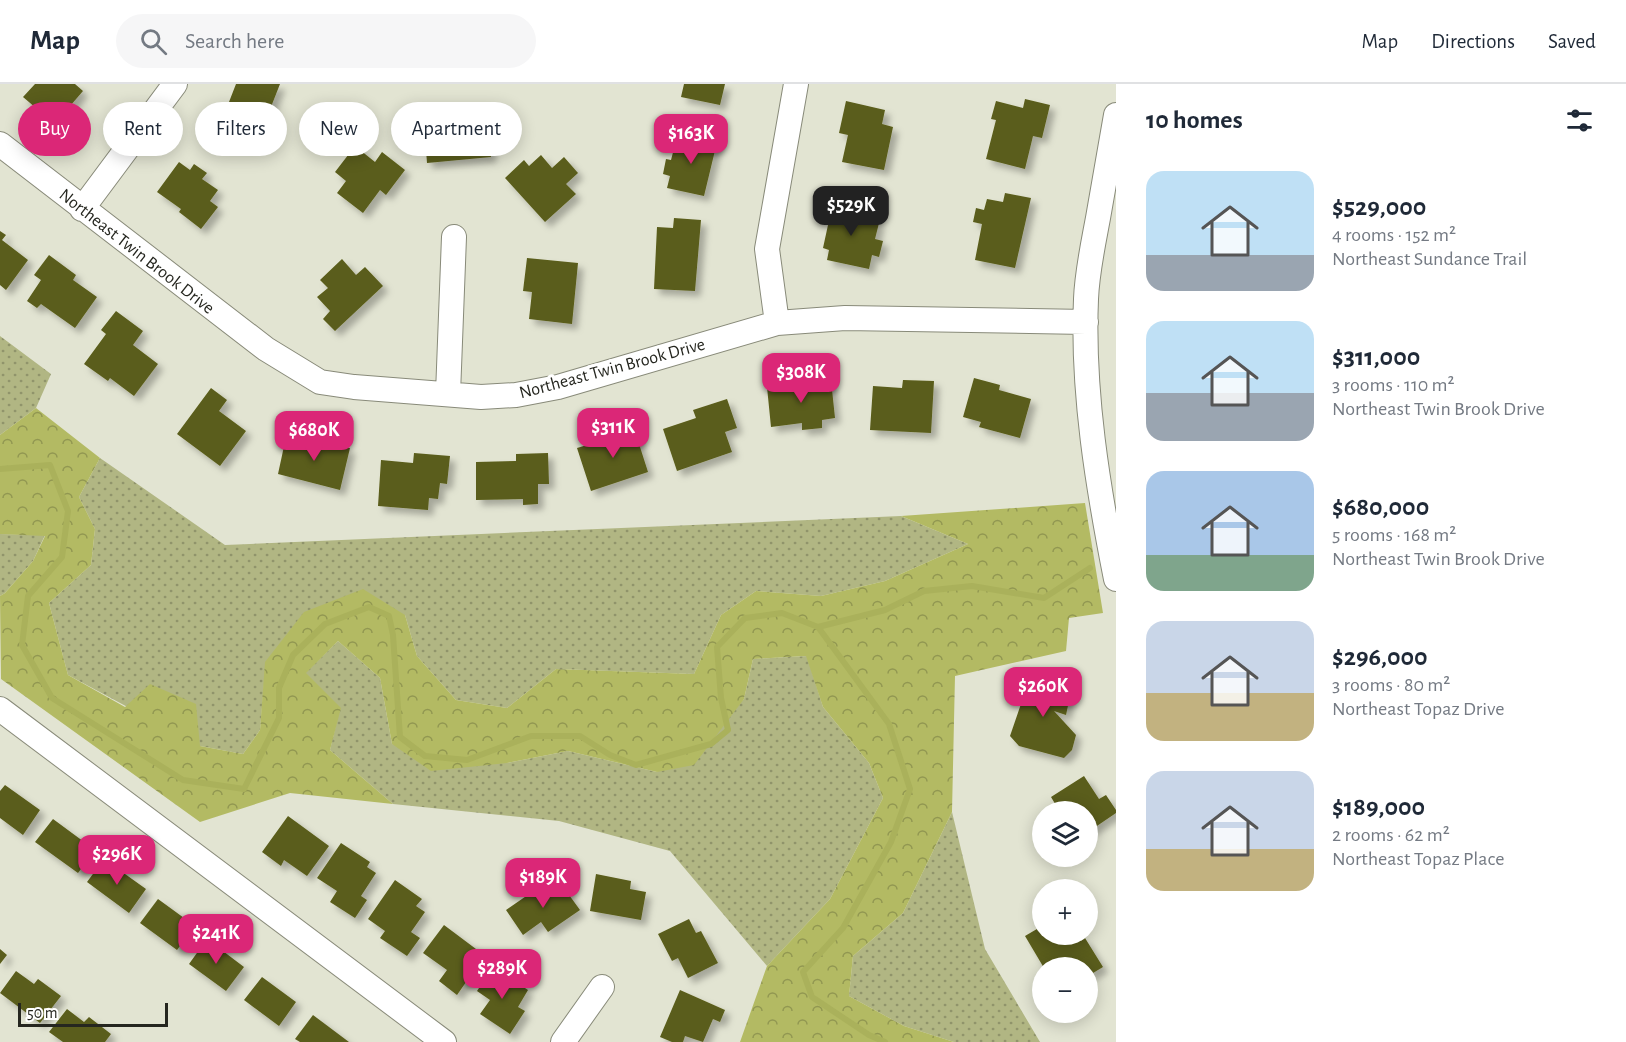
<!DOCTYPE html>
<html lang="en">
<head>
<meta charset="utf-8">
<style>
  :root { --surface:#fff; --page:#f6f6f7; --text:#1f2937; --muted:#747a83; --line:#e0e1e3; --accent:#db2777 }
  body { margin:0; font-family:"Alegreya Sans",sans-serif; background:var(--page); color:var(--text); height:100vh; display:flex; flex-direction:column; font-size:22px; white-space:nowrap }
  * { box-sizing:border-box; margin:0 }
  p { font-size:20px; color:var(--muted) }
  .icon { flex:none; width:33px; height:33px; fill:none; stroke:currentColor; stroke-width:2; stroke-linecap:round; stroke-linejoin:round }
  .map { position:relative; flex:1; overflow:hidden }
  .side { display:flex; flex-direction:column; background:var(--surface); width:510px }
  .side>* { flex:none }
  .banner { position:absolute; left:18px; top:18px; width:570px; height:54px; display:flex; gap:12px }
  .fabs { position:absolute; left:1032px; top:717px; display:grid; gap:12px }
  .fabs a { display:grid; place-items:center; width:66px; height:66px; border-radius:50%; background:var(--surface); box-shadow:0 3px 15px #0003; font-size:30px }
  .scale { position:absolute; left:18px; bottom:15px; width:150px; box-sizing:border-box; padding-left:6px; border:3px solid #25261f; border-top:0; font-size:16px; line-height:21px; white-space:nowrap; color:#25261f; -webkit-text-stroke:4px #fff; paint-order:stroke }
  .price { position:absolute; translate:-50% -51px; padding:0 14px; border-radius:12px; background:var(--accent); color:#fff; font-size:20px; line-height:39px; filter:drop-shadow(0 2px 3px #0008) }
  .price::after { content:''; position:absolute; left:50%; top:36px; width:18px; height:14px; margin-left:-9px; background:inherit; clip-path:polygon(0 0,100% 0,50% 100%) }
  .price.active { background:#222; color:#fff }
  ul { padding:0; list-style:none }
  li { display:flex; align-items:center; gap:18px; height:150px; padding:0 30px }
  li span { display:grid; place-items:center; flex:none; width:168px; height:120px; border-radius:18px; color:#555 }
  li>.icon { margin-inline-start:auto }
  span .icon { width:72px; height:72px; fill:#fffc; stroke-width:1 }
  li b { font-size:26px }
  h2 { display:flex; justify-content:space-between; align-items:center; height:72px; padding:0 30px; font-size:26px }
  .chip { padding:0 21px; border-radius:27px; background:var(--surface); box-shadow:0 3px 15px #0003; font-size:21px; line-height:54px }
  .chip.active { background:var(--accent); color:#fff }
  header { display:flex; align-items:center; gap:36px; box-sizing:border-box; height:84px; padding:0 30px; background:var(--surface); border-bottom:2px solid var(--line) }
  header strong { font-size:28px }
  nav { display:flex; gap:33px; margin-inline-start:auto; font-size:21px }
  .search { width:420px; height:54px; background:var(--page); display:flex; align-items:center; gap:15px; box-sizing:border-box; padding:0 21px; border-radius:33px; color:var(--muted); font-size:22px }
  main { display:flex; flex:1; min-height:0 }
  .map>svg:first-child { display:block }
</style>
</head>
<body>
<header>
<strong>Map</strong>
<div class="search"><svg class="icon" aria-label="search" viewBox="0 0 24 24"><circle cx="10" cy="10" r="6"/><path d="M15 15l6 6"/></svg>Search here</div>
<nav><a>Map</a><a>Directions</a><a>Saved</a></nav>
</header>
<main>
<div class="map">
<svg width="1116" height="958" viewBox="0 0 1116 958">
  <defs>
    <pattern id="grass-dots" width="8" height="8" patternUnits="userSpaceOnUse" patternTransform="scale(1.5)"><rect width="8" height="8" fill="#b1b683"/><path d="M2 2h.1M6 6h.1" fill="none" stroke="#90946b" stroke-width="1.8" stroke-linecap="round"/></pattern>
    <pattern id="forest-crowns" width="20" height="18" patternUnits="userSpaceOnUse" patternTransform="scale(1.5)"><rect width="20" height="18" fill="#b3ba63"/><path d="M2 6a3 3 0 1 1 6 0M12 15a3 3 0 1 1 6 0" fill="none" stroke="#919751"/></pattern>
    <filter id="shadow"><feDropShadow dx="5.5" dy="5.5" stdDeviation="3" flood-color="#0004"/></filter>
  </defs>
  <rect width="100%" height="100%" fill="#e2e4d2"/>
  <path fill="url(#grass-dots)" d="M0 252 51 290 36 324 0 351Z
    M100 374 225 461 901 432 968 460 885 497 821 512 756 507 721 531 694 590 556 585 507 624 456 616 417 572 405 531 266 578 260 646 243 670 200 662 68 591 49 519 91 481 95 445 79 413Z
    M0 450 45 451 33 477 5 509 0 512Z
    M338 557 380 594 392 660 507 679 568 667 657 688 744 615 753 575 807 572 823 623 869 679 883 714 830 815 767 882 670 767 559 737 393 720 330 666 340 624 305 589Z
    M952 728 985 865 1040 958H954L904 942 849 912 853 872 903 829Z"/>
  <path fill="url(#forest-crowns)" d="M36 324 100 374 79 413 95 445 91 481 49 519 68 591 125 623 150 600 196 620 200 662 243 670 260 646 265 578 304 528 363 505 405 531 417 572 456 616 507 624 556 585 694 590 721 531 756 507 821 512 885 497 968 460 901 432 1085 419 1103 529 1069 534 1066 567 955 592 952 728 903 829 853 872 849 912 904 942 954 958H740L767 882 830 815 883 714 869 679 823 623 806 572 753 575 744 615 694 681 657 688 568 667 507 679 431 687 392 660 380 594 338 557 306 589 341 624 330 666 393 720 290 709 200 738 1 595 0 512 5 509 33 477 45 452 0 450V351Z"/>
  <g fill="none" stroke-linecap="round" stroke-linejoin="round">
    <path stroke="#aab15b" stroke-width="6" d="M0 385 50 381 68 427 62 473 28 512 22 561 52 614 183 696 244 705 279 634V604L293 571 325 540 369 523 389 532 393 551 400 653 425 672 467 676 531 652H580L610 671 636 681 711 660 728 646 721 614 717 563 745 534 782 529 818 543 889 640 910 705 891 758 843 844 803 888 812 913 869 951 885 958
      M818 543 885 526 924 507 972 502 1044 514 1090 484"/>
  </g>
  <path fill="#5a5d1a" filter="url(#shadow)" d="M35 0H75L83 7 64 29 73 37 57 55 30 31 36 24 23 13Z
    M236 0H280L267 33 229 18Z
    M684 0H725L720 21 681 13Z
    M1025 15 1050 21 1042 54 1033 52 1025 85 986 75 996 36 991 35 996 17 1023 24Z
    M846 17 885 26 882 40 893 43 884 86 842 78 848 51 839 49Z
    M477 27 480 56H490L491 73 427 79 425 53 436 52 435 31Z
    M694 49 718 54 704 112 667 104 670 92 663 90 666 75 671 76 676 57 692 61Z
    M355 62 375 78 382 68 405 86 386 111 380 106 363 129 337 109 346 97 335 88Z
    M541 71 552 84 564 73 578 89 566 100 576 110 545 138 505 94 524 76 529 82Z
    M179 78 190 86 194 80 207 89 202 95 218 106 210 117 218 123 201 145 179 128 181 125 157 108Z
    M1005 109 1031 114 1015 184 975 176 982 140 973 138 976 124 984 126 987 115 1003 118Z
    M833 118 865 125 863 135 879 139 875 155 883 157 879 173 872 171 869 185 827 176 829 166 823 164Z
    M674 134 701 136 695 207 654 205 657 143 673 144Z
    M0 147 6 151 2 156 28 176 6 206 0 201Z
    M49 171 76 191 73 196 97 213 75 244 41 220 37 224 27 217 41 196 34 191Z
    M527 174 578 179 572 240 529 235 532 208 523 207Z
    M342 175 356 191 365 183 383 202 335 247 323 235 330 227 317 213 328 204 320 196Z
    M116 227 143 247 133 261 158 280 134 312 110 294 108 297 84 280 106 250 101 246Z
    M974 294 1000 301 999 306 1031 315 1020 354 979 343 981 338 963 333Z
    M831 296 835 334 822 336V344L802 346V339L771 343 767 303Z
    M903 296 934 297 931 349 870 346 873 302 902 304Z
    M211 304 227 316 219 327 246 347 220 382 177 350Z
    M727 315 737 344 725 348 732 368 677 387 663 345 696 334 693 326Z
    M633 341 648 388 591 407 577 364 604 356 603 351Z
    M286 353 350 364 340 406 278 390Z
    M414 369 450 372 447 400 440 399 438 415 429 414 428 426 378 422 381 376 413 379Z
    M548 369 549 400H538V420L523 421V415L476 416V378L516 377V370Z
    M1022 591 1064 602 1062 609 1069 617 1066 631 1054 627 1076 651 1072 666 1064 674 1019 662 1010 652 1022 617 1017 611Z
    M1084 692 1099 715 1106 711 1116 726V729L1088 748V728H1060L1051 713Z
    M5 701 40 726 23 751 0 734V707Z
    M288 732 329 762 307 792 284 776 281 782 262 768Z
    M53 735 95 766 78 789 35 758Z
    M341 759 370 778 367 783 376 789 361 812 367 816 355 834 330 818 337 807 317 794Z
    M104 775 146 805 129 829 87 798Z
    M596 790 631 797 630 805 646 808 641 836 590 827Z
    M395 796 422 815 416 822 425 828 411 848 420 854 407 872 380 854 385 847 368 835Z
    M548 797 557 810 564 804 580 826 548 848 541 838 523 851 506 826Z
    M158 815 195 842 177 866 140 839Z
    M689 835 696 849 701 847 718 879 688 894 678 874 672 877 658 850Z
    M444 841 480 868 466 887 471 891 457 911 439 897 447 886 423 869Z
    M1042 842V850H1077L1081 857 1085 854 1103 883 1088 892V884H1044L1025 852Z
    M207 855 244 883 226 907 189 880Z
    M0 865 7 871 0 880Z
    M493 883 528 906 518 923 525 927 510 950 480 930 490 916 477 907Z
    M16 887 34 900 38 895 61 912 40 939 0 909Z
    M262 893 296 918 279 942 244 916Z
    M680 906 725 926 720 938 713 935 703 958 685 952 683 958H672L660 953Z
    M67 925 84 938 89 933 111 950 105 958H63L49 948Z
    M313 931 349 958H300L295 955Z"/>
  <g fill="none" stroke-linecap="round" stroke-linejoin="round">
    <defs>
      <path id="minor" d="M1116 31C1110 65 1104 99 1098 134 1093 161 1087 188 1086 215 1082 308 1098 404 1116 495
        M0 60 266 265 320 298 354 303 481 313 516 311 558 303 777 239 845 234 1086 238
        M82 125 175 0
        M777 239 767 165 796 0
        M448 310 454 153
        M0 625 444 958
        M563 958 602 903"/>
    </defs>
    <use href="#minor" stroke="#888a79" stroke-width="26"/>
    <use href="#minor" stroke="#fff" stroke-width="24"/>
  </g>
  <g text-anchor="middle" stroke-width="6" stroke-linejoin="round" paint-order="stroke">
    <g font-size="18" fill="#25261f" stroke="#fff">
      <text transform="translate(137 167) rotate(38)" y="6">Northeast Twin Brook Drive</text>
      <text transform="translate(612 284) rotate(-15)" y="6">Northeast Twin Brook Drive</text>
    </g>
  </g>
</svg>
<div class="fabs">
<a><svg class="icon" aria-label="layers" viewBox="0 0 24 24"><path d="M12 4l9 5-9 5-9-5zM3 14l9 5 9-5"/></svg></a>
<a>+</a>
<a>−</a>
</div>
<div class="scale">50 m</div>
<b class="price" style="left:691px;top:81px">$163K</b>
<b class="price active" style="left:851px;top:153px">$529K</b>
<b class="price" style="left:801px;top:320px">$308K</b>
<b class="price" style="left:613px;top:375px">$311K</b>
<b class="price" style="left:314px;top:378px">$680K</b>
<b class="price" style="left:1043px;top:634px">$260K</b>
<b class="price" style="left:117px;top:802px">$296K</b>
<b class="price" style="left:543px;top:825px">$189K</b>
<b class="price" style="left:216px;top:881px">$241K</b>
<b class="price" style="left:502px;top:916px">$289K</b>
<div class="banner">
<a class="chip active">Buy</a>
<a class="chip">Rent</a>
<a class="chip">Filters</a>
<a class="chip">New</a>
<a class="chip">Apartment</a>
</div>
</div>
<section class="side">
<h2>10 homes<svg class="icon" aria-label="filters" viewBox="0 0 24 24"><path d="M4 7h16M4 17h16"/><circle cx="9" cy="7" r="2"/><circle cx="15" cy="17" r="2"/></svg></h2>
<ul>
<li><span style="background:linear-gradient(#bfe0f5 70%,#9aa5b1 0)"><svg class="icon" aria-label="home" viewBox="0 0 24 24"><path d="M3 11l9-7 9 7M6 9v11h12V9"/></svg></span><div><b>$529,000</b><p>4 rooms · 152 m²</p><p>Northeast Sundance Trail</p></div></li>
<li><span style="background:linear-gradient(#bfe0f5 60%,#9aa5b1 0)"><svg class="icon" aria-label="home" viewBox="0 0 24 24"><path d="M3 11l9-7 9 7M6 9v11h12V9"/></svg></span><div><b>$311,000</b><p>3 rooms · 110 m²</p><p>Northeast Twin Brook Drive</p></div></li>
<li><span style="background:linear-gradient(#a9c7e8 70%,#7fa58c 0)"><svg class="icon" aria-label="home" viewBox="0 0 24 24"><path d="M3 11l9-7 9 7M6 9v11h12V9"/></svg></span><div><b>$680,000</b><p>5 rooms · 168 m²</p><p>Northeast Twin Brook Drive</p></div></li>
<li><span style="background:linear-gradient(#c9d6e8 60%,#c2b280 0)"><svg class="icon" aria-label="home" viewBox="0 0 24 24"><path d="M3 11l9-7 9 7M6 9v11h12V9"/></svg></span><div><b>$296,000</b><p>3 rooms · 80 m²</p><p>Northeast Topaz Drive</p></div></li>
<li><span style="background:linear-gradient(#c9d6e8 65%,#c2b280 0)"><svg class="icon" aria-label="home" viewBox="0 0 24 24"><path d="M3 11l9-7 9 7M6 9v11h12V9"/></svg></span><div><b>$189,000</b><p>2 rooms · 62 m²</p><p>Northeast Topaz Place</p></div></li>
</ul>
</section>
</main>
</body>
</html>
